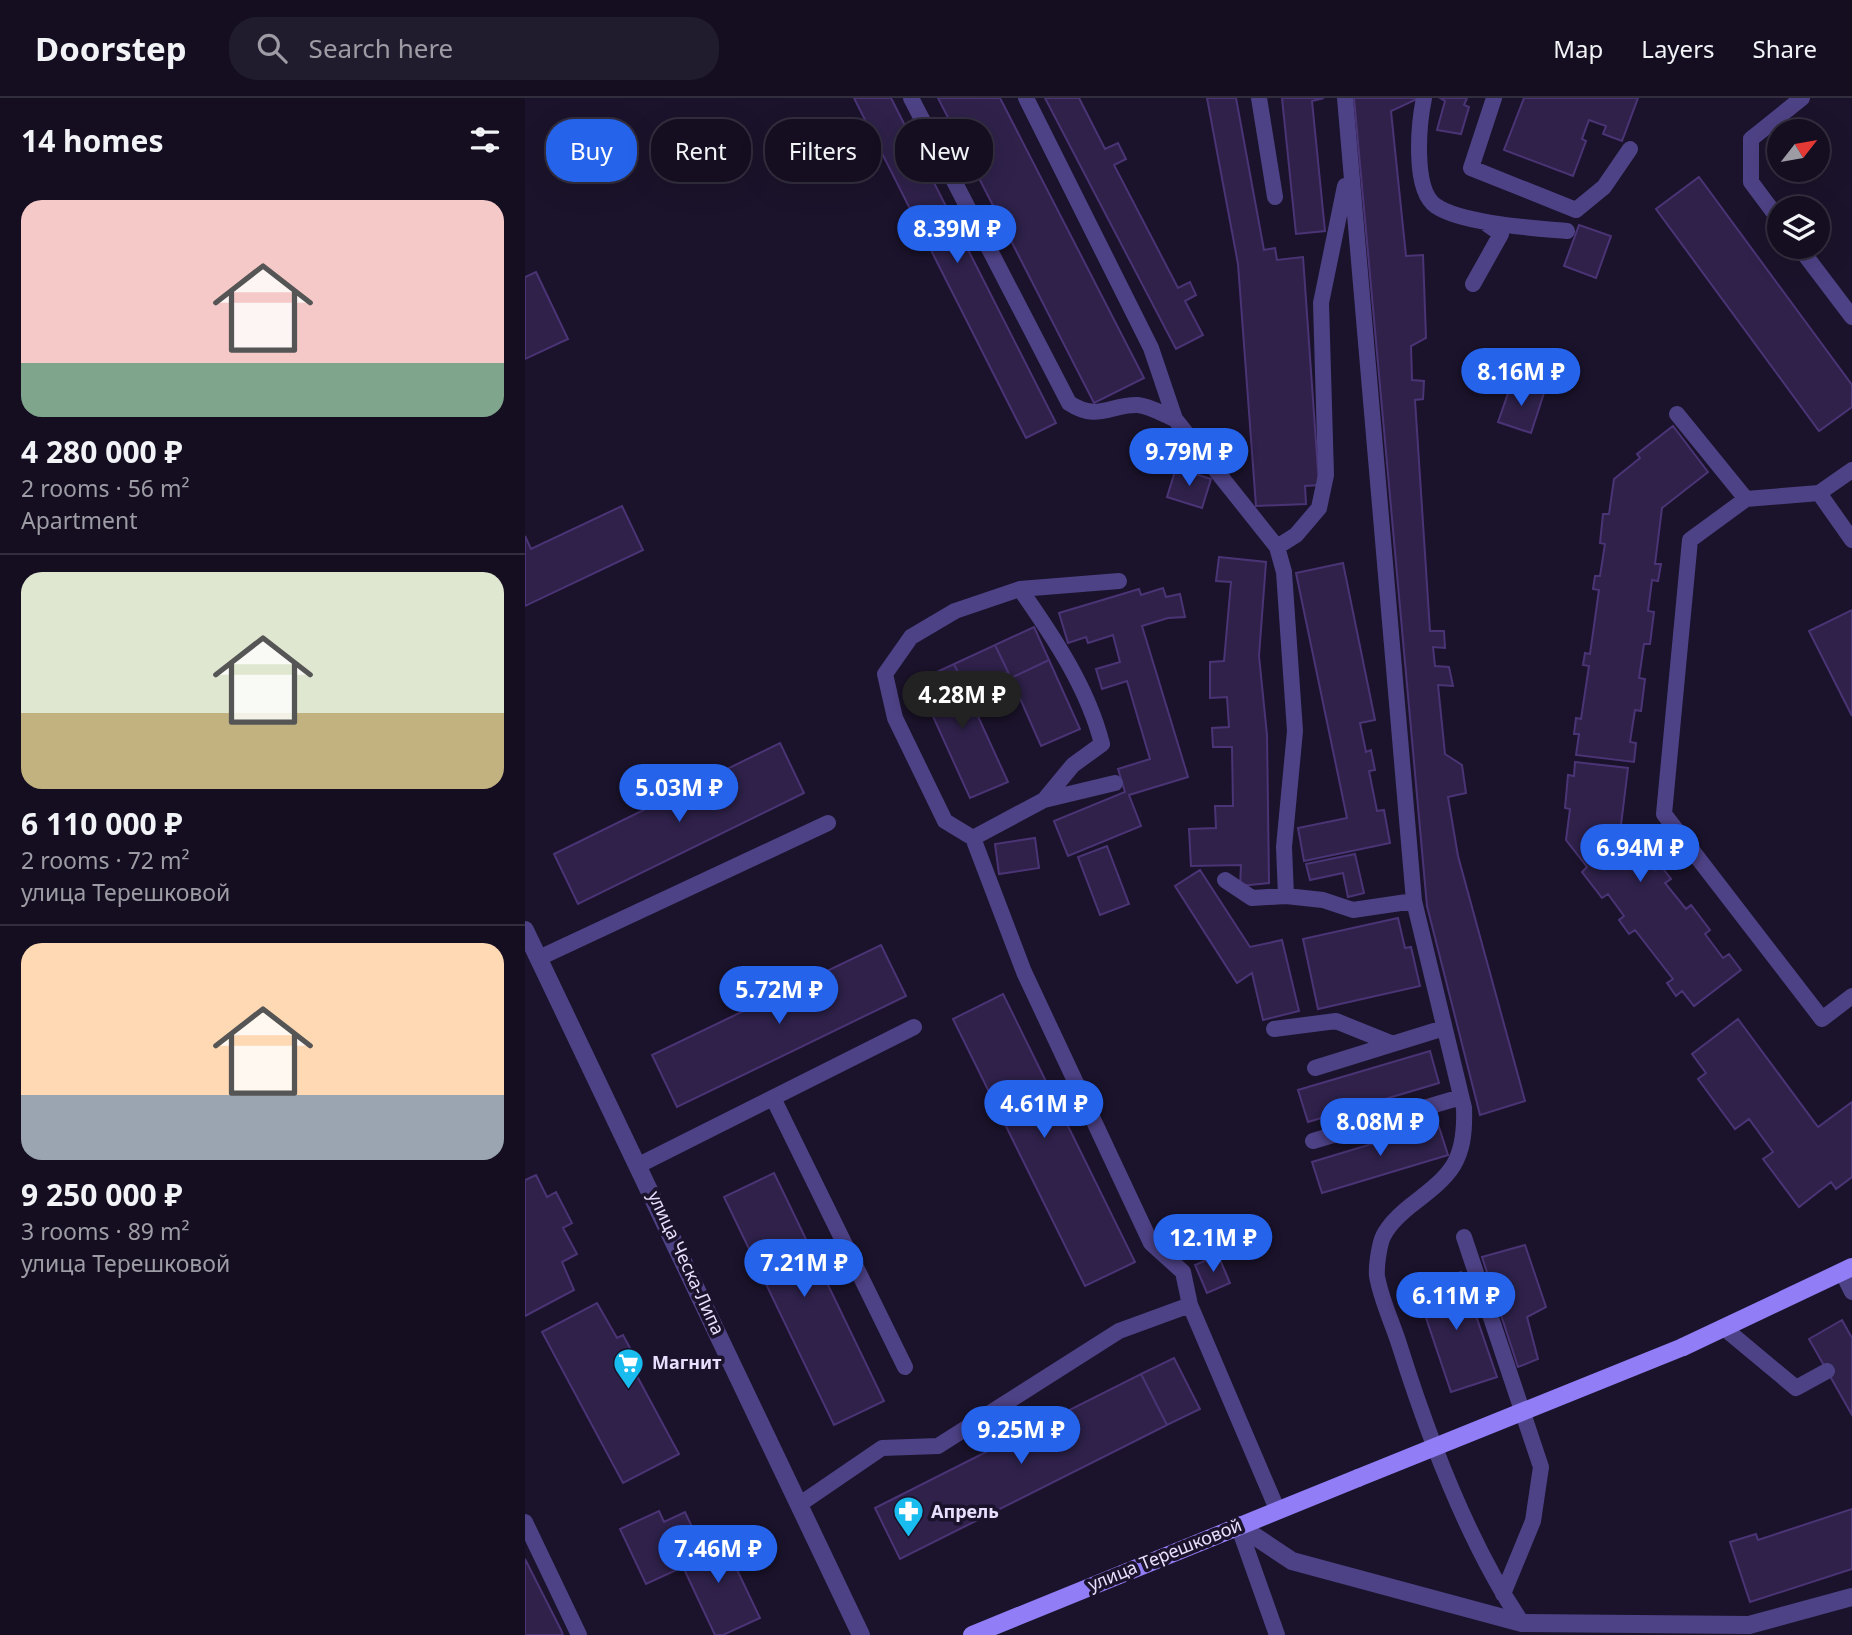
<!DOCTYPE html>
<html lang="en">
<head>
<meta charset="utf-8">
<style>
  :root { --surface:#140e20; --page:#211c2d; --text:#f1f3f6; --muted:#9d9ca5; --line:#332e3e; --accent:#2563eb }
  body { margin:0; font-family:"Noto Sans",sans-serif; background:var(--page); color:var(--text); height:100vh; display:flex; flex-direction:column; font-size:26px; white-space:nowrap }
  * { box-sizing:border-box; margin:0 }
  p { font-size:23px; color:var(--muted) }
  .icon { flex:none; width:38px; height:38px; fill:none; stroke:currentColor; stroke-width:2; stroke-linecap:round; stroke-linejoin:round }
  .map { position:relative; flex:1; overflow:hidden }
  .panel { display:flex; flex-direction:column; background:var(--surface); width:525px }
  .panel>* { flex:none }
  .top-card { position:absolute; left:21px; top:21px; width:665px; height:63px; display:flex; gap:14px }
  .needle { width:46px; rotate:59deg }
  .controls { position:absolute; left:1242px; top:21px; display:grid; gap:14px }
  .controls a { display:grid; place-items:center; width:63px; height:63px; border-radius:50%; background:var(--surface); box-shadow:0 7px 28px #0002,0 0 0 2px var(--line); font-size:35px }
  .price { position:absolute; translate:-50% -60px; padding:0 16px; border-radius:24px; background:var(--accent); color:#fff; font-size:23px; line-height:46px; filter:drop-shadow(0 2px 4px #0008) }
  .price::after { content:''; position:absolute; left:50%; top:42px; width:21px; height:16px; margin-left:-10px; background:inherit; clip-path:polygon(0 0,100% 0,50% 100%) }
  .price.selected { background:#222; color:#fff }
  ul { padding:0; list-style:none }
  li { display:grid; align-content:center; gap:14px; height:371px; padding:0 21px }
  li+li { border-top:2px solid var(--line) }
  li span { display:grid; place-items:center; height:217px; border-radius:21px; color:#555 }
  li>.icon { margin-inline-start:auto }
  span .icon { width:126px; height:126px; fill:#fffc; stroke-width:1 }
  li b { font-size:30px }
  h2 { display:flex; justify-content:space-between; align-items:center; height:84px; padding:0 21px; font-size:30px }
  .chip { padding:0 24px; border-radius:28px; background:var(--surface); box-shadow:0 7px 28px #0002,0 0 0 2px var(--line); font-size:24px; line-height:63px }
  .chip.selected { background:var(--accent); color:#fff }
  header { display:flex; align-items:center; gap:42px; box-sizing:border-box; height:98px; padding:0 35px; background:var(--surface); border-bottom:2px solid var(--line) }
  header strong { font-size:33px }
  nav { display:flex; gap:38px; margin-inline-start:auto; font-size:24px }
  .search { width:490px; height:63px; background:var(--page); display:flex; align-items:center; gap:18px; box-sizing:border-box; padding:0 24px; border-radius:28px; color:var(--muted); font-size:26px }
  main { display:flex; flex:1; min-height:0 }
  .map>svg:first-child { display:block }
</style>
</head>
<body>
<header>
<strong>Doorstep</strong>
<div class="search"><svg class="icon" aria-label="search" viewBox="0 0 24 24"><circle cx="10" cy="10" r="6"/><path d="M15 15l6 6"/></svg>Search here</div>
<nav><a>Map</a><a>Layers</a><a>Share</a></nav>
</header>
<main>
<section class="panel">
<h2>14 homes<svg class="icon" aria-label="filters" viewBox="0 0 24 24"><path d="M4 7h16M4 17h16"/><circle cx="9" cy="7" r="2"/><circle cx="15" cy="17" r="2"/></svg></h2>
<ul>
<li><span style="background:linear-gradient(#f6c9c9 75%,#7fa58c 0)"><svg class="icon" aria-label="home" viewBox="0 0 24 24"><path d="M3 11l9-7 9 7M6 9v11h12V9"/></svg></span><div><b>4 280 000 ₽</b><p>2 rooms · 56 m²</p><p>Apartment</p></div></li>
<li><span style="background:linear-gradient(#dfe7d0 65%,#c2b280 0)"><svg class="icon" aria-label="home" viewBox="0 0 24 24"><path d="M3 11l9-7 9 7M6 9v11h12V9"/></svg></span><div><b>6 110 000 ₽</b><p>2 rooms · 72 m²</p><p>улица Терешковой</p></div></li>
<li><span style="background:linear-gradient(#ffd9b3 70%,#9aa5b1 0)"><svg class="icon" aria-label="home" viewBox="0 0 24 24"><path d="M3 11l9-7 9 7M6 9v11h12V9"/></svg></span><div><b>9 250 000 ₽</b><p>3 rooms · 89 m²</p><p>улица Терешковой</p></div></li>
</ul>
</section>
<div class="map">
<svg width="1327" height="1537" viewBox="0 0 1327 1537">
  <rect width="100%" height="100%" fill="#1b132b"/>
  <path fill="#2f214a" stroke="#4a3475" stroke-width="2" d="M329 0H366L531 325 501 340Z
    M413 0H475L619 280 569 305Z
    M520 0H554L580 51 593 45 601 61 589 67 653 190 665 184 671 197 660 203 678 237 651 251Z
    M682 0H711L739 152 750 150 752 162 778 159 794 387 780 388 781 406 731 408 713 166Z
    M757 0H799L787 3 800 133 771 136Z
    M829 0H894L866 13 881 158 898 157 901 240 886 248 887 282 899 283 898 301 890 302 905 533H919L920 550 908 549 910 568 924 569 928 588 913 587 920 656 937 667 941 695 923 699 933 758 1000 1003 955 1017 902 808Z
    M942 0 939 7 944 9 936 36 912 32 920 3 915 0Z
    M999 0H1113L1097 43 1078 36 1081 28 1064 22 1057 41 1061 43 1048 78 979 52Z
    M1174 79 1327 287V309L1294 333 1131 111Z
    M1054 127 1086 138 1071 180 1039 168Z
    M11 174 43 241 0 261V179Z
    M987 284 1019 295 1006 335 973 324Z
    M1148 328 1183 374 1137 410 1130 466H1136L1133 483 1127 482 1123 513 1129 514 1125 546H1119L1114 580 1120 581 1116 613 1110 612 1105 644 1111 645 1109 664 1051 657 1054 636H1049L1051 620 1056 621 1064 568 1058 567 1060 555 1065 556 1074 492 1068 491 1070 478H1075L1080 446 1075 445 1078 416H1084L1089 381 1115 360 1112 356Z
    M651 370 686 381 677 410 642 399Z
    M97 408 118 452 0 508V438L6 451Z
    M694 459 741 464 734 558 742 637 744 785 715 788 716 767 666 768 664 731 691 730 690 708H708L707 649H688L687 630 704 629 702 599 685 600V564L699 563 706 484 691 483Z
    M818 465 850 622 835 625 841 654 846 652 850 672 844 673 852 713 859 712 865 745 779 763 773 730 822 720 771 475Z
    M638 490 641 499 655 496 660 519 643 520 617 528 663 679 604 697 616 728 543 758 529 723 600 694 593 671 625 661 602 583 577 591 571 571 595 564 588 537 563 545 561 539 543 545 534 515 614 491 616 497Z
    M1327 512V618L1284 533Z
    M509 529 524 562 486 580 470 547Z
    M470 547 483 574 442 593 429 566Z
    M524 562 555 631 516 648 486 580Z
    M429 566 483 684 445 700 392 583Z
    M255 645 279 695 53 806 29 756Z
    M1050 664 1103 670 1096 727 1130 772 1136 768 1146 781 1140 785 1161 811 1166 807 1185 832 1180 836 1198 860 1204 856 1216 872 1169 908 1157 893 1151 898 1142 885 1148 881 1110 832 1104 836 1094 822 1099 818 1083 796 1077 800 1057 774 1062 769 1041 742 1045 711 1040 710 1043 677 1049 678Z
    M510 740 514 770 474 776 470 746Z
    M582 748 604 806 575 817 553 759Z
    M830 756 839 795 823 799 818 775 785 782 781 766Z
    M675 772 725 849 757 842 774 913 738 922 727 875 712 885 650 788Z
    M873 820 880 850 886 849 895 888 793 911 778 841Z
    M356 847 381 898 152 1009 127 957Z
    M478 896 610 1164 560 1188 428 921Z
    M1213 921 1293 1029 1327 1004V1079L1311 1091 1306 1084 1274 1109 1238 1061 1248 1054 1224 1021 1210 1031 1173 981 1181 975 1167 956Z
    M905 953 914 985 783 1024 773 992Z
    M913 1026 923 1057 797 1095 787 1064Z
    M249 1075 359 1303 309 1327 199 1099Z
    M11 1077 22 1099 31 1094 47 1125 38 1130 52 1156 37 1164 49 1192 0 1218V1082Z
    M1000 1147 1021 1209 1002 1219 1013 1261 993 1269 957 1159Z
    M693 1157 705 1185 682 1195 670 1167Z
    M936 1174 972 1279 926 1294 891 1190Z
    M72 1205 92 1240 98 1237 105 1250 99 1254 154 1356 98 1385 17 1234Z
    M1317 1222 1327 1240V1317L1284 1241Z
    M649 1260 675 1311 642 1327 616 1276Z
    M616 1276 642 1327 375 1461 350 1410Z
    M1327 1411V1471L1225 1504 1205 1444 1231 1436 1233 1442Z
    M134 1413 139 1424 160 1414 174 1444 151 1454 158 1469 121 1486 95 1431Z
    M194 1434 235 1520 198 1537H190L151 1454Z
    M0 1461 36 1532 38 1537H0Z"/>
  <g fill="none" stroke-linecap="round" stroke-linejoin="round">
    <path stroke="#4e4286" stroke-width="16" d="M386 0 544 305C573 324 585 306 613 307 625 308 639 317 650 321
      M501 0 626 250 650 321 752 449 759 474 770 633 759 749 761 798
      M734 0 750 99
      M820 0 889 803 939 1010C941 1066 925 1077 884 1109 873 1118 862 1128 857 1141 854 1150 851 1169 852 1178 856 1202 868 1226 875 1249 904 1341 943 1445 997 1525
      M899 0C894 24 887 92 911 108 938 126 1009 130 1042 133
      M969 0 946 70 1051 112 1079 89 1105 51
      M1255 123 1226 84V41L1277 0
      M1274 149 1327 219
      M948 186 976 136 959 124
      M1152 316 1221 401 1165 442 1139 716 1297 921 1327 898
      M1327 372 1294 395 1327 442
      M1221 401 1294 395
      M752 449 771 437 794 410 801 377 796 205 820 88
      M495 491C528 538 563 590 577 646L548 667 519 702
      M590 685 519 702 448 740 420 723 370 620 360 576 386 539 430 513 495 491 594 483
      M448 740 499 874 626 1145 658 1174 665 1207
      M700 782 727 800 761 798 798 802 828 812 889 803
      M14 860 303 725
      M749 931 811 923 868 946
      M790 970 919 930
      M248 1000 380 1269
      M788 1043 936 999
      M114 1067 389 929
      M939 1139 1016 1369 1008 1423 978 1496
      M1317 1174 1327 1194
      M1199 1230 1271 1290 1302 1273
      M275 1406 357 1350 413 1348 594 1233 665 1207 752 1411
      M0 1424 54 1537
      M713 1427 752 1537"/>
    <path stroke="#4e4286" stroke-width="18" d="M713 1427 767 1463 997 1525 1224 1527 1327 1499"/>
    <path stroke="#4e4286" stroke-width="18" d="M0 832 336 1537"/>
    <path stroke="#917df6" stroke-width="18" d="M1158 1249 1327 1169
      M447 1537 833 1380"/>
    <path stroke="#917df6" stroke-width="18" d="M833 1380 1158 1249"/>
  </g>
  <defs>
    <symbol id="supermarket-pin" viewBox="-11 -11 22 30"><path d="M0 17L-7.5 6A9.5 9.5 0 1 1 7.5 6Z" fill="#19bcef" stroke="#1b132b"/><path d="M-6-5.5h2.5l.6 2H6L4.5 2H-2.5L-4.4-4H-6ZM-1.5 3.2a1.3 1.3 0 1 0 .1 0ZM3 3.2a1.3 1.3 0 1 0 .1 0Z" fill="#fff"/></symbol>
    <symbol id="pharmacy-pin" viewBox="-11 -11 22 30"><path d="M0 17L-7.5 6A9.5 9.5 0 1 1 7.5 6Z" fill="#19bcef" stroke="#1b132b"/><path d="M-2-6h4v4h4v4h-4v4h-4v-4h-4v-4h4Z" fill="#fff"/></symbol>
  </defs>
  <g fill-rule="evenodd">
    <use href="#supermarket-pin" x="86" y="1248" width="35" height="47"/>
    <use href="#pharmacy-pin" x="366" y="1396" width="35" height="47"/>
  </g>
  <g text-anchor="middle" stroke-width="7" stroke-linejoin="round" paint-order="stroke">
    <g font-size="18" fill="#e7dffd" stroke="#1b132b">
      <text transform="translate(161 1165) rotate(65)" y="6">улица Ческа-Липа</text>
      <text transform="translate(640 1457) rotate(-22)" y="6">улица Терешковой</text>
    </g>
    <g font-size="18" font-weight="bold" fill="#e7dffd" stroke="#1b132b" text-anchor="start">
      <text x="127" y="1271">Магнит</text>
      <text x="406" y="1420">Апрель</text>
    </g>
  </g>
</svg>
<div class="controls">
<a><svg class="needle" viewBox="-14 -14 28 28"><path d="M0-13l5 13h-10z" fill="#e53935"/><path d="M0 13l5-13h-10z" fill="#9d9ca5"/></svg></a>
<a><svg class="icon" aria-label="layers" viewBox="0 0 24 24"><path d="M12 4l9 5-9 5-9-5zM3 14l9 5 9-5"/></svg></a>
</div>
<b class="price" style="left:432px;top:167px">8.39M ₽</b>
<b class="price" style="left:996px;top:310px">8.16M ₽</b>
<b class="price" style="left:664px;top:390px">9.79M ₽</b>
<b class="price selected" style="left:437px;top:633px">4.28M ₽</b>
<b class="price" style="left:154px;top:726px">5.03M ₽</b>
<b class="price" style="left:1115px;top:786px">6.94M ₽</b>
<b class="price" style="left:254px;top:928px">5.72M ₽</b>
<b class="price" style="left:519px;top:1042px">4.61M ₽</b>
<b class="price" style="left:855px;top:1060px">8.08M ₽</b>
<b class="price" style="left:688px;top:1176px">12.1M ₽</b>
<b class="price" style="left:279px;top:1201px">7.21M ₽</b>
<b class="price" style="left:931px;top:1234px">6.11M ₽</b>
<b class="price" style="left:496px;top:1368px">9.25M ₽</b>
<b class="price" style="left:193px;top:1487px">7.46M ₽</b>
<div class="top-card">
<a class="chip selected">Buy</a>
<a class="chip">Rent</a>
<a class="chip">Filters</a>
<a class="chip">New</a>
</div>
</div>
</main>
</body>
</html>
